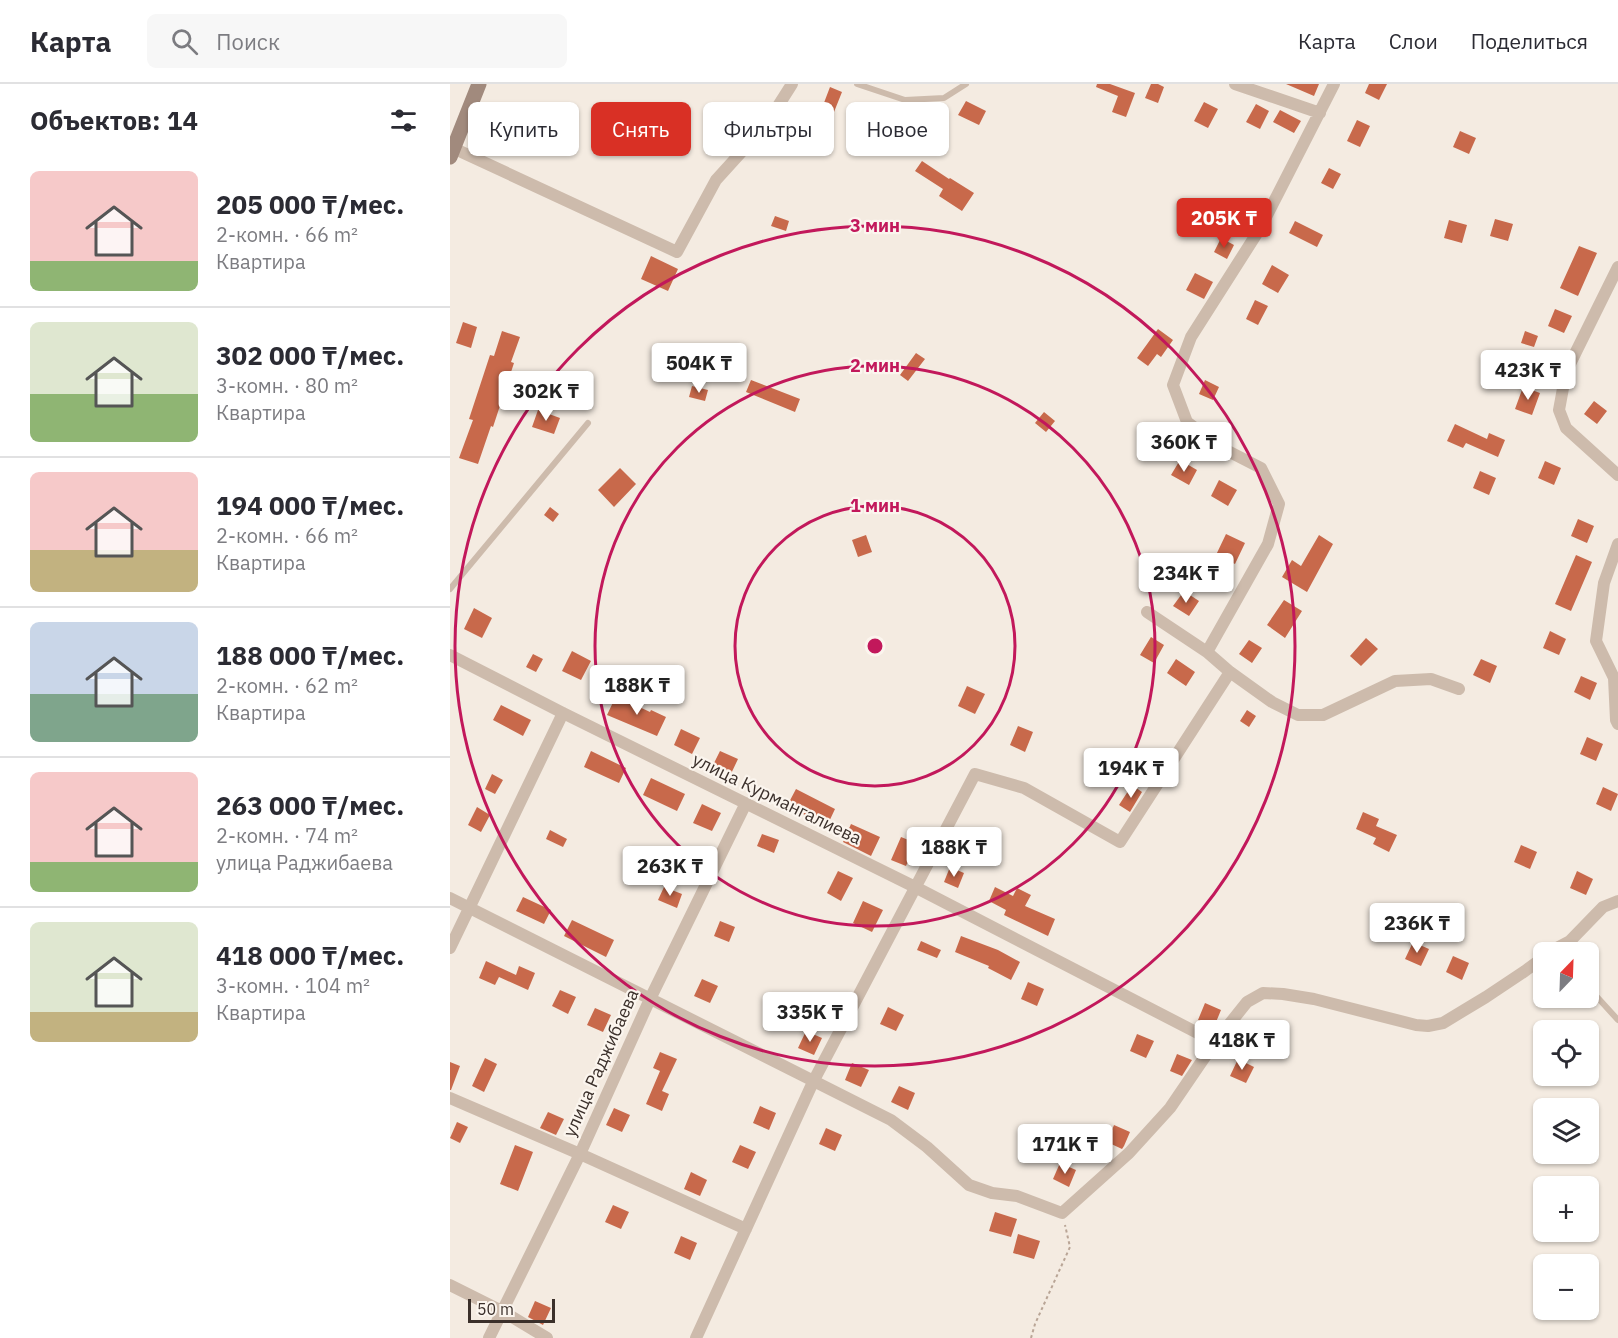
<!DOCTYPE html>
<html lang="ru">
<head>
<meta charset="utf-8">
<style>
  :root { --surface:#fff; --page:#f7f7f7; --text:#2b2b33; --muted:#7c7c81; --line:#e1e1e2; --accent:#d93025 }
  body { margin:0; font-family:"IBM Plex Sans",sans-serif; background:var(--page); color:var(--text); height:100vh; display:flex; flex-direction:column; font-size:22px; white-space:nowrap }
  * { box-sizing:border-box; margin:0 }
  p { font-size:20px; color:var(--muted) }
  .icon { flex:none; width:33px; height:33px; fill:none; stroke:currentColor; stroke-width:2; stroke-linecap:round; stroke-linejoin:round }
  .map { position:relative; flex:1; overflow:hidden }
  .details { display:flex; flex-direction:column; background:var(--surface); width:450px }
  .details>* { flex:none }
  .guide { position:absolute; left:18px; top:18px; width:570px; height:54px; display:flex; gap:12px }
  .needle { width:39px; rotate:23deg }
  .controls { position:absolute; left:1083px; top:858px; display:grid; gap:12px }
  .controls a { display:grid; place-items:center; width:66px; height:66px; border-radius:9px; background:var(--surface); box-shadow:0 2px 4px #0004; font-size:30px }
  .scale { position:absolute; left:18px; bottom:15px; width:87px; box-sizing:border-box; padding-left:6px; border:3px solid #3b302b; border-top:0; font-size:16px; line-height:21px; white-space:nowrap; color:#3b302b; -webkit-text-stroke:4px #fbf5ee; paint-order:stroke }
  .price { position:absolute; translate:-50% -51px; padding:0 14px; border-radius:6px; background:#fff; color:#222; font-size:20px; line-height:39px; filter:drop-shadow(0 2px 3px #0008) }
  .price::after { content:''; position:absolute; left:50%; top:36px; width:18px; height:14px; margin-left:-9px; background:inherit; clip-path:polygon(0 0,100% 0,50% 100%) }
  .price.current { background:var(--accent); color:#fff }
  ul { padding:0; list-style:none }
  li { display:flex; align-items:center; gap:18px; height:150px; padding:0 30px }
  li+li { border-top:2px solid var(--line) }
  li span { display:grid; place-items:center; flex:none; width:168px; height:120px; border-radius:9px; color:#555 }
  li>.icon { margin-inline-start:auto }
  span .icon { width:72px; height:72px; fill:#fffc; stroke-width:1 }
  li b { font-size:26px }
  h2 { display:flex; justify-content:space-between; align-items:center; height:72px; padding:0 30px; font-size:26px }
  .chip { padding:0 21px; border-radius:9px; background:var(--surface); box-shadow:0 2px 4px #0004; font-size:21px; line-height:54px }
  .chip.current { background:var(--accent); color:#fff }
  header { display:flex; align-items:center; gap:36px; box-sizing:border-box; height:84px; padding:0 30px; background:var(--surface); border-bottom:2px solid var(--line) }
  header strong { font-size:28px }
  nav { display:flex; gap:33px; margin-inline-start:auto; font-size:21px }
  .search { width:420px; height:54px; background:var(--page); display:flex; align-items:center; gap:15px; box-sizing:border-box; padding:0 21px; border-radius:9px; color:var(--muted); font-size:22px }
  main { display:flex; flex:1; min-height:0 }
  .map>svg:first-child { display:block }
</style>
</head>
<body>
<header>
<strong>Карта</strong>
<div class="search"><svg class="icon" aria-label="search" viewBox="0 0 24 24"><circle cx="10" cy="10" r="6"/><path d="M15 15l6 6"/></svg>Поиск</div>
<nav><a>Карта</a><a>Слои</a><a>Поделиться</a></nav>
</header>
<main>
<section class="details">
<h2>Объектов: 14<svg class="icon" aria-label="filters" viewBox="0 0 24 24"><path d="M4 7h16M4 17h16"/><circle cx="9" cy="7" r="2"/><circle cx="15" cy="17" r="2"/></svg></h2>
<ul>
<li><span style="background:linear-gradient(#f6c9c9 75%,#8fb573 0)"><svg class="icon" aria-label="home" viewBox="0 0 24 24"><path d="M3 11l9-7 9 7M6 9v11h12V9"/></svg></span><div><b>205 000 ₸/мес.</b><p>2-комн. · 66 m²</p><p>Квартира</p></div></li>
<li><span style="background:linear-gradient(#dfe7d0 60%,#8fb573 0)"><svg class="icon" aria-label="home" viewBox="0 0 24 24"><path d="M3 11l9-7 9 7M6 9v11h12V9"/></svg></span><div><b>302 000 ₸/мес.</b><p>3-комн. · 80 m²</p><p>Квартира</p></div></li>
<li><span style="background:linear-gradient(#f6c9c9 65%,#c2b280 0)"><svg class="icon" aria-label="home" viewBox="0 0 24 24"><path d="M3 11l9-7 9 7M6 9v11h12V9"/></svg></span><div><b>194 000 ₸/мес.</b><p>2-комн. · 66 m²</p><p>Квартира</p></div></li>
<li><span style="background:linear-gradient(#c9d6e8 60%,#7fa58c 0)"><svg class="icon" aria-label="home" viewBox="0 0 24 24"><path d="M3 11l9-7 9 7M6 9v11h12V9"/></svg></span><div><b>188 000 ₸/мес.</b><p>2-комн. · 62 m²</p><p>Квартира</p></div></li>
<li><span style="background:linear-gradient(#f6c9c9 75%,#8fb573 0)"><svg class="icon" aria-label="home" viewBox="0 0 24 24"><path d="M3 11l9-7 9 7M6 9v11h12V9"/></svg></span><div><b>263 000 ₸/мес.</b><p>2-комн. · 74 m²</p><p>улица Раджибаева</p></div></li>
<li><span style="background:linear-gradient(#dfe7d0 75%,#c2b280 0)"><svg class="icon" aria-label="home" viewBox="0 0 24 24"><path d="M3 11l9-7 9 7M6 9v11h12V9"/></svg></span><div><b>418 000 ₸/мес.</b><p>3-комн. · 104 m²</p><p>Квартира</p></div></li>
</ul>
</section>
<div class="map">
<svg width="1168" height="1254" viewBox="0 0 1168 1254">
  <rect width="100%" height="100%" fill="#f4ebe1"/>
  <path fill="#c8694b" d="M647 0H660L685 9 676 33 662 28 668 12 646 3Z
    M701 0H708L714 3 708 19 695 14Z
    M836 0H869L864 12Z
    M919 0H937L929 16 915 9Z
    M380 3 392 8 384 28 372 24Z
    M516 17 536 27 529 41 508 31Z
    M754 18 768 25 758 44 744 37Z
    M806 20 819 27 810 45 796 38Z
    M356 26 374 33 370 42 352 35Z
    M830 26 851 37 844 49 823 38Z
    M437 30 466 47 456 64 427 48Z
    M907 36 920 42 910 63 897 57Z
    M1010 47 1026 54 1019 70 1003 63Z
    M472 77 499 95 500 94 524 109 512 127 489 112 493 105 465 87Z
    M879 84 891 90 883 105 871 99Z
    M325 132 339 137 336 147 321 142Z
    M1045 135 1063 140 1058 157 1040 152Z
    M999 136 1017 141 1012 159 994 154Z
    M845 137 873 151 867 163 839 149Z
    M771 154 784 161 777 175 764 168Z
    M1129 162 1147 169 1128 212 1110 204Z
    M201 172 228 185 218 207 191 195Z
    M822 181 839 191 828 209 812 200Z
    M745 189 763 198 754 215 736 206Z
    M805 216 818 222 808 241 796 235Z
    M1105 225 1122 232 1114 249 1098 242Z
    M13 238 27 243 21 264 6 259Z
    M708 245 723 256 711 273 707 270 698 282 687 274Z
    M52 247 70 253 61 278 64 279 43 343 41 342 28 380 9 374 23 336 19 335 40 271 44 272Z
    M1075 247 1088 252 1084 263 1071 259Z
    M466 269 475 275 458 297 450 291Z
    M301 296 350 315 345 328 296 308Z
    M755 296 769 303 763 316 749 310Z
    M242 302 258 306 255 317 239 313Z
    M1073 303 1090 309 1082 331 1065 325Z
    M1144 317 1157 327 1147 340 1134 330Z
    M88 326 110 334 104 350 82 343Z
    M594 328 605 337 596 348 585 339Z
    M1005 340 1037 355 1039 349 1055 356 1048 373 1016 359 1013 364 997 357Z
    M730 376 747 386 739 401 721 391Z
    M1095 377 1111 384 1104 401 1088 394Z
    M170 384 186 400 164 423 148 406Z
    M1030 387 1046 394 1039 411 1023 404Z
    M769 396 787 406 778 422 761 412Z
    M100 423 109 430 103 438 94 431Z
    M1128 435 1144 442 1137 459 1121 452Z
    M776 450 795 459 785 480 766 471Z
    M416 451 422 468 408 473 402 456Z
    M869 451 883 460 857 508 832 493 842 476 851 482Z
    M1126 471 1142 478 1121 527 1105 520Z
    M734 507 749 517 739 532 723 522Z
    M834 516 852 527 835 554 817 541Z
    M24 524 42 534 32 554 14 545Z
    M1100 547 1116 555 1109 571 1093 564Z
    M701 553 714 561 704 579 690 571Z
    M916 554 928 565 911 582 900 572Z
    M799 556 812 564 802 579 789 570Z
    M122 567 141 577 131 596 112 587Z
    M83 570 93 575 86 588 76 583Z
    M726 575 745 588 736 602 717 589Z
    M1031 575 1047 582 1040 599 1023 591Z
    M1131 592 1147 599 1140 616 1124 608Z
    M517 602 535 610 525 630 508 622Z
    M166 612 200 628 201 626 216 633 207 652 157 631Z
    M51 621 81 636 73 652 43 636Z
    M797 626 806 632 799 643 790 637Z
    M568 642 583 648 575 668 560 661Z
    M231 645 250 654 242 670 224 661Z
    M1137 653 1153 660 1146 677 1130 670Z
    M141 667 176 684 169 699 134 683Z
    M270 667 288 675 279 694 261 685Z
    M650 681 662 688 653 702 641 695Z
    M42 690 53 696 45 710 35 705Z
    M201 694 235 710 227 727 193 711Z
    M682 701 692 708 680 728 669 721Z
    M1153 703 1168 710 1161 727 1146 720Z
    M346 705 385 725 377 742 337 722Z
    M252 720 271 729 262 747 243 739Z
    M27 723 40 731 31 748 18 741Z
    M913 728 929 735 926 742 947 751 939 768 923 760 926 754 906 745Z
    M401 740 430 753 421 772 393 758Z
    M100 746 117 755 113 763 96 755Z
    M312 750 329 756 324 769 307 762Z
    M451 753 466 759 456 782 441 776Z
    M1071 761 1087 768 1080 785 1064 778Z
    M500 783 514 789 508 804 494 798Z
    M388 787 403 794 391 817 377 809Z
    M1127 787 1143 795 1136 811 1120 804Z
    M214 803 232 810 227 824 208 816Z
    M545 803 563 812 567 804 581 811 575 822 605 835 598 852 554 831 556 826 539 817Z
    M73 813 101 826 94 840 66 827Z
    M413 817 433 826 422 848 403 839Z
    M122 836 164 856 156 873 114 852Z
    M270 837 285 843 279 858 264 852Z
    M511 852 548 866 570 878 561 896 538 884 539 882 505 868Z
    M471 857 491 866 487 874 467 866Z
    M963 858 979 865 971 882 955 875Z
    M1003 872 1019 879 1012 896 996 888Z
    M36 877 66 891 69 882 85 889 78 906 49 893 45 901 29 894Z
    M252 895 268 902 260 919 244 912Z
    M578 898 594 905 587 922 571 915Z
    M110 906 126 913 118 930 102 922Z
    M755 919 771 926 764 943 748 936Z
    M438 923 454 931 446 947 430 940Z
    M145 924 161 931 153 948 137 941Z
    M356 947 372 954 364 971 348 964Z
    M687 950 704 957 696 974 680 967Z
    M210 968 227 975 212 1007 219 1010 212 1027 196 1020 210 987 203 984Z
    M727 970 742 976 732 992 720 987Z
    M35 974 47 980 34 1008 22 1002Z
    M788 975 804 983 796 999 780 992Z
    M0 978 10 982 1 1006H0Z
    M402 979 419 986 411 1003 395 996Z
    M449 1002 465 1009 458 1026 441 1018Z
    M310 1022 326 1029 319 1046 303 1039Z
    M164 1024 180 1031 172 1048 156 1041Z
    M98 1028 114 1035 106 1051 90 1044Z
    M7 1038 18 1043 10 1059 0 1054Z
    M664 1041 680 1048 674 1062 672 1065 657 1058Z
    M376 1044 392 1051 385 1067 369 1060Z
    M65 1061 83 1068 68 1107 50 1100Z
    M290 1061 306 1068 298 1085 282 1078Z
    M610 1079 626 1086 619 1103 603 1095Z
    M241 1088 257 1096 250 1112 234 1105Z
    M163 1121 179 1128 171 1145 155 1138Z
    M545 1128 567 1135 561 1153 539 1147Z
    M568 1150 590 1157 584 1175 563 1169Z
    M231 1152 247 1159 240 1176 224 1169Z
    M85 1217 101 1224 93 1241 78 1233Z"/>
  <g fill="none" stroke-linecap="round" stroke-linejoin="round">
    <path stroke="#b9a596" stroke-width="2" stroke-dasharray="3 3" stroke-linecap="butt" d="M581 1254 585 1240 620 1163 615 1141"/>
    <path stroke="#cdbbac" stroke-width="6" d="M407 0 455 16 494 14 516 0
      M0 505 138 339
      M1138 903 1168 936"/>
    <path stroke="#cdbbac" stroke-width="12" d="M785 0 870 29
      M3 64 227 168 266 96 316 41 342 0
      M1168 183 1116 288 1109 326 1116 344 1168 391
      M1168 460 1154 499 1146 557 1164 594 1166 636 1168 640
      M697 528 757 568 780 588 822 618 848 631H873L945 597 981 595 1009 605
      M757 568 818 460 829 420 811 384 772 364 737 338 723 301 741 253 811 143 884 0
      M0 571 113 629 465 803 765 958
      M0 814 441 1036 477 1063 519 1101 542 1109 567 1112 612 1129 679 1069 720 1024 765 958 797 918 813 909 833 910 864 915 966 941 978 942 993 939 1036 913 1075 887 1094 873
      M0 864 113 629
      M1099 868 1120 857 1153 823 1168 817
      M0 1014 130 1070 296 1145
      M0 1201 52 1227 97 1254
      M39 1254 130 1070 200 915 296 719
      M246 1254 363 998 525 690 574 704 670 758 780 588"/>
    <path stroke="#a18a7d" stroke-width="15" d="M0 73 29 0"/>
  </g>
  <g fill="none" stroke="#c2185b" stroke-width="3">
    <circle cx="425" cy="562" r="140"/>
    <circle cx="425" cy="562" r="280"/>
    <circle cx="425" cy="562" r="420"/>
  </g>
  <g text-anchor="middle" stroke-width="4.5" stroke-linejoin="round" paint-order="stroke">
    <g font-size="18" fill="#3b302b" stroke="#fbf5ee">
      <text transform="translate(327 715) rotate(26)" y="6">улица Курмангалиева</text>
      <text transform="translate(151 979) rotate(-66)" y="6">улица Раджибаева</text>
    </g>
  </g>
  <circle cx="425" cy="562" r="9" fill="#c2185b" stroke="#fbf5ee" stroke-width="3"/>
  <g font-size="18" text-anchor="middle" font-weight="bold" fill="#c2185b" stroke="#fbf5ee" stroke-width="4.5" stroke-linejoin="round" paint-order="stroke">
    <text x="425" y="148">3 мин</text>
    <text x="425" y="288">2 мин</text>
    <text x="425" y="428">1 мин</text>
  </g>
</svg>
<div class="controls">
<a><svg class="needle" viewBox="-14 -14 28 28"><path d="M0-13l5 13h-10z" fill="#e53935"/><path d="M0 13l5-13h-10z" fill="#7c7c81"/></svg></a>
<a><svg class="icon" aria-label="locate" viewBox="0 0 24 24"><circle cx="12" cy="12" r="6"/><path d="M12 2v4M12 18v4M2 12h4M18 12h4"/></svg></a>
<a><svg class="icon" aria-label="layers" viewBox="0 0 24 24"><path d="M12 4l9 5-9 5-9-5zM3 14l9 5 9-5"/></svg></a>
<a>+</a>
<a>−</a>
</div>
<div class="scale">50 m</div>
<b class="price current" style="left:774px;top:165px">205K ₸</b>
<b class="price" style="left:249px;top:310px">504K ₸</b>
<b class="price" style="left:1078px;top:317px">423K ₸</b>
<b class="price" style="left:96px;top:338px">302K ₸</b>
<b class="price" style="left:734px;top:389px">360K ₸</b>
<b class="price" style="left:736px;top:520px">234K ₸</b>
<b class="price" style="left:187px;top:632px">188K ₸</b>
<b class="price" style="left:681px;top:715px">194K ₸</b>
<b class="price" style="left:504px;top:794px">188K ₸</b>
<b class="price" style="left:220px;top:813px">263K ₸</b>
<b class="price" style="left:967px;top:870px">236K ₸</b>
<b class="price" style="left:360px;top:959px">335K ₸</b>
<b class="price" style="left:792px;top:987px">418K ₸</b>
<b class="price" style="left:615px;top:1091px">171K ₸</b>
<div class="guide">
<a class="chip">Купить</a>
<a class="chip current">Снять</a>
<a class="chip">Фильтры</a>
<a class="chip">Новое</a>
</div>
</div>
</main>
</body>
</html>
